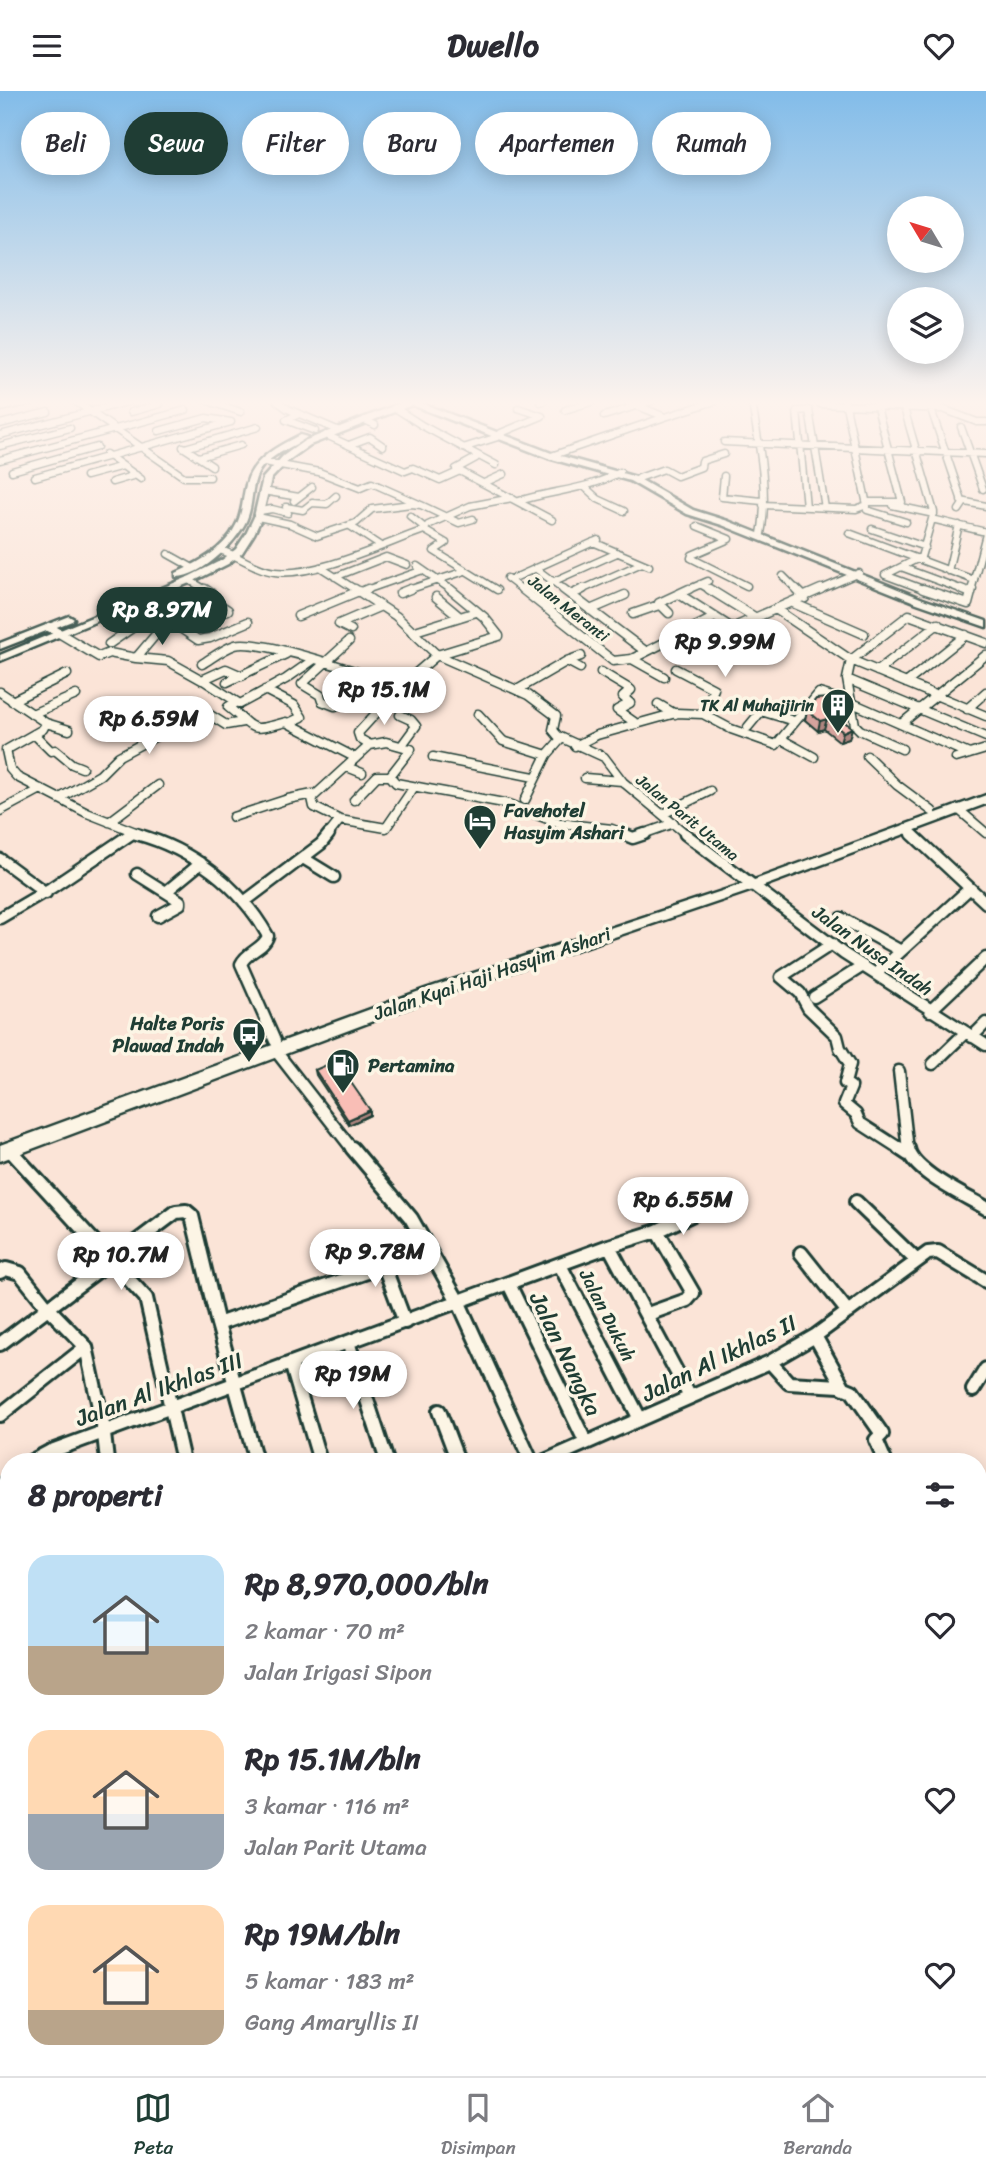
<!DOCTYPE html>
<html lang="id">
<head>
<meta charset="utf-8">
<style>
  :root { --surface:#fff; --page:#f7f7f7; --text:#2b2b33; --muted:#7c7c81; --line:#e1e1e2; --accent:#1f3d34 }
  body { margin:0; font-family:Sriracha,sans-serif; background:var(--page); color:var(--text); height:100vh; display:flex; flex-direction:column; font-size:26px; white-space:nowrap }
  * { box-sizing:border-box; margin:0 }
  p { font-size:23px; color:var(--muted) }
  .icon { flex:none; width:38px; height:38px; fill:none; stroke:currentColor; stroke-width:2; stroke-linecap:round; stroke-linejoin:round }
  .map { position:relative; flex:1; overflow:hidden }
  .panel { position:absolute; left:0px; top:1362px; width:987px; height:625px; display:flex; flex-direction:column; background:var(--surface); border-radius:28px 28px 0 0; box-shadow:0 4px 18px #0003 }
  .panel>* { flex:none }
  .top-card { position:absolute; left:21px; top:21px; width:945px; height:63px; display:flex; gap:14px }
  .needle { width:46px; rotate:308deg }
  .buttons { position:absolute; left:887px; top:105px; display:grid; gap:14px }
  .buttons a { display:grid; place-items:center; width:77px; height:77px; border-radius:50%; background:var(--surface); box-shadow:0 4px 18px #0003; font-size:35px }
  .price { position:absolute; translate:-50% -60px; padding:0 16px; border-radius:24px; background:#fff; color:#222; font-size:23px; line-height:46px; filter:drop-shadow(0 2px 4px #0008) }
  .price::after { content:''; position:absolute; left:50%; top:42px; width:21px; height:16px; margin-left:-10px; background:inherit; clip-path:polygon(0 0,100% 0,50% 100%) }
  .price.current { background:var(--accent); color:#fff }
  ul { padding:0; list-style:none }
  li { display:flex; align-items:center; gap:21px; height:175px; padding:0 28px }
  li span { display:grid; place-items:center; flex:none; width:196px; height:140px; border-radius:21px; color:#555 }
  li>.icon { margin-inline-start:auto }
  span .icon { width:84px; height:84px; fill:#fffc; stroke-width:1 }
  li b { font-size:30px }
  h2 { display:flex; justify-content:space-between; align-items:center; height:84px; padding:0 28px; font-size:30px }
  .chip { padding:0 24px; border-radius:32px; background:var(--surface); box-shadow:0 4px 18px #0003; font-size:24px; line-height:63px }
  .chip.current { background:var(--accent); color:#fff }
  header { display:flex; justify-content:space-between; align-items:center; height:91px; padding:0 28px; background:var(--surface); font-size:32px; font-weight:700 }
  .tab-bar { display:flex; justify-content:space-around; align-items:center; height:98px; border-top:2px solid var(--line); background:var(--surface); font-size:19px; color:var(--muted) }
  .tab-bar a { display:grid; justify-items:center; gap:4px }
  .tab-bar .current { color:var(--accent) }
  .map>svg:first-child { display:block }
</style>
</head>
<body>
<header><svg class="icon" aria-label="menu" viewBox="0 0 24 24"><path d="M4 6h16M4 12h16M4 18h16"/></svg>Dwello<svg class="icon" aria-label="heart" viewBox="0 0 24 24"><path d="M12 20l-8-8c-3-5 5-10 8-4 3-6 11-1 8 4z"/></svg></header>
<div class="map">
<svg width="986" height="1985" viewBox="0 0 986 1985">
  <rect width="100%" height="100%" fill="#fbe4d7"/>
  <filter id="ink" filterUnits="userSpaceOnUse"><feTurbulence type="fractalNoise" baseFrequency=".0143" numOctaves="2"/><feDisplacementMap in="SourceGraphic" scale="14" xChannelSelector="R" yChannelSelector="G"/><feConvolveMatrix kernelMatrix="1 2 1 2 8 2 1 2 1" color-interpolation-filters="sRGB"/></filter>
  <g filter="url(#ink)">
    <g fill="none" stroke-linecap="round" stroke-linejoin="round">
      <defs>
        <path id="minor-far4" d="M75 310 184 386H210
          M208 310 241 321
          M277 310 288 318 337 339
          M626 310 665 326 715 310
          M744 310 752 312C759 354 769 401 761 443
          M922 310 977 331H986
          M540 311 544 310
          M820 313 943 318
          M0 317 32 310
          M395 317 423 335 496 374
          M904 317 934 421 921 466 885 484 928 500
          M931 318 963 413 959 419
          M565 319 594 310
          M131 321 160 313
          M299 323 286 329 315 340
          M604 325 652 310
          M365 329 375 334
          M0 333 48 321
          M961 336 983 398
          M159 340 206 327 231 331
          M501 342 542 325 518 317
          M0 344 131 310
          M326 344 405 380 413 377 440 389 460 380
          M724 351 986 363
          M349 354 370 346 383 355
          M0 355 70 337
          M183 356 212 375
          M185 357 258 336
          M463 357 501 345
          M106 363 141 388
          M551 365 665 326
          M199 366 241 354
          M476 367 456 378 552 429
          M0 369 186 319
          M264 371 319 381 360 397 372 392 419 413
          M12 380 97 356
          M86 385 123 375
          M724 385 722 406 762 410
          M35 386 231 331
          M639 387 664 378 677 385 701 376 702 370 724 363
          M112 391 136 384
          M484 392 504 383
          M586 397 598 408 624 420
          M263 400 299 406
          M294 410 312 396
          M519 410C553 399 589 399 620 381
          M961 410 986 415
          M867 411H902L877 316
          M763 414 856 418 867 414 845 310
          M892 414 934 423
          M286 416 303 419 312 412 327 413 336 405
          M806 416 797 320 809 319 825 417
          M867 419 906 431
          M260 420 272 418 288 422
          M410 425 425 437
          M258 426 290 433 317 445 356 432 372 418 411 413 421 414 459 432 473 428
          M932 428 986 441
          M350 435 379 454
          M697 435 729 448 692 464 691 467 747 495
          M872 438 925 456
          M849 442 974 489
          M593 451 649 475
          M220 459C238 464 256 479 275 481 316 486 384 453 424 439
          M168 463 193 477
          M417 475 453 500
          M320 476 358 500
          M901 476 966 500
          M535 477 566 500
          M948 480 959 434
          M783 485 798 500
          M335 486 386 466 407 474
          M507 487 524 500
          M189 489 208 500
          M510 489 598 449
          M552 491 617 462
          M700 493 712 500
          M497 499 434 460 446 452 424 439 428 434 470 415 512 407
          M363 500 423 479
          M405 500 465 480
          M579 500 642 472
          M685 500 708 490
          M817 500 859 482
          M971 500 986 443"/>
        <path id="minor-far3" d="M205 498 211 502
          M355 498 396 525 437 564 528 604 556 625 553 639 558 645 604 666 623 691 687 744
          M522 498 613 570
          M563 498 645 560
          M709 498 756 527
          M796 498 805 507
          M923 498 968 513 972 498
          M961 498 971 502
          M361 501 368 498
          M400 502 410 498
          M679 503 732 537
          M571 504 583 498
          M436 506 460 526
          M793 512 864 543
          M123 516 145 528
          M590 519 625 504
          M777 519 851 569 986 625
          M669 522 659 512 689 498
          M633 523 659 514
          M298 525 359 500
          M164 526 198 549 210 547 248 531
          M168 529 136 567 168 570 202 589 226 578 242 585
          M49 536 99 566 109 562 136 567
          M351 539 339 533 381 515
          M412 541 476 521
          M738 541 732 537 821 498
          M349 550 302 593 320 604 322 610 335 615 351 609 380 617
          M109 553 145 528 164 526 206 509H213L228 519 198 531
          M632 568 664 586
          M567 570 580 577
          M613 570 632 568 715 526
          M202 573C212 567 223 558 235 554 258 546 372 586 401 595
          M676 578 714 598 703 623
          M877 580 938 533
          M601 581 631 599 623 606 630 612 617 619 637 633
          M847 588 986 646
          M203 589 240 613 286 588 313 569
          M227 591 286 563
          M906 592 966 544
          M265 599 294 614 302 626 289 632
          M517 599 567 570 581 565
          M0 601 46 632 43 638 6 659
          M12 610 67 583
          M236 611 228 616C256 638 247 642 286 631L356 667
          M658 613 675 623
          M967 618 986 601
          M761 620 794 630
          M198 622 210 624 226 634 243 631
          M32 623 76 604
          M478 623 503 650 547 664
          M400 624 411 629 416 635 402 654
          M46 632 69 639
          M901 633 986 564
          M748 636 767 613
          M34 643 51 660 55 659 72 673 82 677
          M781 648 814 666
          M370 654 360 648 358 642 401 595 437 564 499 545 484 526 450 498
          M575 655 597 644 676 622 703 623 731 638 776 654 819 602 850 611 969 663
          M902 658 860 639 855 634 847 588 851 569 909 524 986 552
          M6 659 10 678 17 686 87 722 143 744
          M867 665 897 694 932 720
          M433 666 534 686
          M956 667 986 658
          M347 676 362 682
          M585 687 622 690
          M414 696 386 737 340 729 314 716 312 707 370 654 386 651 411 658 390 685 396 692 509 713 558 732 612 738 627 744
          M60 707 100 684 119 665 194 625 200 619 196 610
          M354 709 377 685H390
          M525 709 547 664 561 648
          M958 718 986 742
          M0 720 41 698
          M663 723 710 700
          M233 726 288 708 313 703
          M109 731 158 694
          M906 737 914 744
          M128 744 132 742
          M328 744 340 729
          M640 744 674 732"/>
        <path id="minor-far2" d="M136 743C192 758 240 795 268 845 264 858 247 860 241 873L275 950
          M623 743 633 747 645 743
          M685 743 844 863 986 954
          M912 743 986 812
          M303 767 334 786
          M0 768 46 802
          M137 783 180 810V813L158 825
          M167 800 201 772
          M244 811 321 753 329 743
          M0 827 51 797 131 743
          M841 827 901 860
          M832 853 781 886 800 902 808 917 837 945 840 957 850 973 845 992 851 996 844 1013 856 1023 860 1032 902 1059
          M876 883 969 798
          M814 906 863 875
          M930 920 986 867
          M972 946 986 932
          M275 959 353 1059
          M933 973 965 942
          M899 980 908 1059"/>
        <path id="minor-far1" d="M352 1057 411 1127 459 1212 531 1370
          M899 1057 908 1063
          M908 1057C911 1080 966 1105 986 1117
          M9 1058 146 1207 183 1370
          M856 1111 917 1170
          M609 1155 689 1304
          M378 1159 405 1231
          M801 1162 848 1221
          M560 1174 640 1328
          M0 1181 6 1178 20 1182 48 1217 86 1256 103 1334 107 1370
          M509 1193 586 1352
          M648 1223 687 1209 693 1202 657 1140
          M218 1233 384 1175
          M815 1245 844 1297
          M348 1251 387 1370
          M0 1253 176 1121 186 1120 192 1125 218 1233 256 1370
          M770 1271 789 1292 840 1295 852 1300 882 1343 876 1349 885 1370
          M291 1272 320 1370
          M973 1299 986 1278
          M439 1320 458 1370
          M0 1324 86 1256
          M32 1370 49 1361 609 1155 657 1140 695 1122
          M545 1370 770 1271 815 1245 928 1162 938 1161 986 1190
          M0 1396 9 1389
          M978 1434 986 1422"/>
        <path id="minor" d="M0 1483 9 1513
          M0 1533 9 1527
          M978 1569 986 1559
          M978 1760 986 1740
          M0 1823 9 1815
          M978 1853 986 1858
          M85 1978 87 1985
          M223 1978 225 1985
          M341 1978 345 1985
          M468 1978 472 1985
          M262 1985 270 1978
          M940 1985 941 1978"/>
        <path id="tertiary" d="M406 310H416L554 363 636 386 693 419 728 430 923 508 986 530V536L917 512 722 434 687 423 630 390 548 367 412 314 310 354 289 369 271 388 262 426 254 443 242 462 228 473 192 491 0 570V564L186 487 222 469 236 458 246 443 254 426 263 387 283 365 304 350Z
          M300 344 307 346C291 358 269 363 258 382 251 395 253 411 248 425 241 448 201 487 176 486V482C198 472 223 459 235 436 243 423 242 409 246 394 252 368 278 355 300 344Z
          M69 525 74 528 72 530 0 558V552Z"/>
        <path id="primary" d="M986 704V713L756 798 437 906 0 1070V1054L425 898 746 792Z"/>
      </defs>
      <use href="#minor-far4" stroke="#1f3d34" stroke-width="9"/>
      <use href="#minor-far3" stroke="#1f3d34" stroke-width="11"/>
      <use href="#minor-far2" stroke="#1f3d34" stroke-width="15"/>
      <use href="#minor-far1" stroke="#1f3d34" stroke-width="18"/>
      <use href="#minor" stroke="#1f3d34" stroke-width="21"/>
      <use href="#tertiary" stroke="#1f3d34" stroke-width="5"/>
      <use href="#primary" stroke="#1f3d34" stroke-width="5"/>
      <use href="#minor-far4" stroke="#fcf5e5" stroke-width="6"/>
      <use href="#minor-far3" stroke="#fcf5e5" stroke-width="8"/>
      <use href="#minor-far2" stroke="#fcf5e5" stroke-width="10"/>
      <use href="#minor-far1" stroke="#fcf5e5" stroke-width="12"/>
      <use href="#minor" stroke="#fcf5e5" stroke-width="16"/>
      <use href="#tertiary" fill="#fcf5e5" fill-rule="evenodd"/>
      <use href="#primary" fill="#fcf5e5" fill-rule="evenodd"/>
    </g>
    <path fill="#d6a39d" stroke="#1f3d34" stroke-width="2" d="M807 619 844 631 852 637 849 648 840 651 824 638 818 640 805 629Z
      M315 979 370 1019V1024L349 1034 316 984Z"/>
    <path fill="#ae857f" stroke="#1f3d34" stroke-width="2" d="M846 622 843 633 834 635 837 625Z
      M827 628 824 638 818 640 820 630Z
      M852 637 849 648 840 651 843 641Z
      M370 1019V1024L349 1034 348 1029Z"/>
    <path fill="#f9beb6" stroke="#1f3d34" stroke-width="2" d="M828 607 846 622 837 625 852 637 843 641 827 628 820 630 807 619 816 608Z
      M336 970 370 1019 348 1029 315 979Z"/>
  </g>
  <linearGradient id="sky" x2="0" y2="1"><stop stop-color="#82bce9"/><stop offset="0.53" stop-color="#fdf3ed"/><stop offset="1" stop-color="#fdf3ed" stop-opacity="0"/></linearGradient>
  <rect width="986" height="588" fill="url(#sky)"/>
  <defs>
    <symbol id="building-pin" viewBox="-11 -11 22 30"><path d="M0 17L-7.5 6A9.5 9.5 0 1 1 7.5 6Z" fill="#1f3d34" stroke="#fcf5e5"/><path d="M-4-6H4V6H1V3H-1V6H-4ZM-2.5-4.3h1.7v1.8h-1.7ZM.8-4.3h1.7v1.8H.8ZM-2.5-1h1.7V.8h-1.7ZM.8-1h1.7V.8H.8Z" fill="#fff"/></symbol>
    <symbol id="hotel-pin" viewBox="-11 -11 22 30"><path d="M0 17L-7.5 6A9.5 9.5 0 1 1 7.5 6Z" fill="#1f3d34" stroke="#fcf5e5"/><path d="M-6-4.5h1.5V1H6V5H4.5V3h-9V5H-6ZM-4 0a1.8 1.8 0 1 1 3.6 0ZM.5 0V-2.5h3Q6-2.5 6 0Z" fill="#fff"/></symbol>
    <symbol id="bus-pin" viewBox="-11 -11 22 30"><path d="M0 17L-7.5 6A9.5 9.5 0 1 1 7.5 6Z" fill="#1f3d34" stroke="#fcf5e5"/><path d="M-5-6H5V4H4V6H2V4H-2V6H-4V4H-5ZM-3.5-4V0h7V-4ZM-3.5 1.2v1.5H-2V1.2ZM2 1.2v1.5H3.5V1.2Z" fill="#fff"/></symbol>
    <symbol id="fuel-pin" viewBox="-11 -11 22 30"><path d="M0 17L-7.5 6A9.5 9.5 0 1 1 7.5 6Z" fill="#1f3d34" stroke="#fcf5e5"/><path d="M-5.5-6h7V0h2V4h1.3V-2.5L3-4.5l.8-.8L6-3V5H2.5V1h-1V6h-7ZM-4.2-4.7v3.2H.2V-4.7Z" fill="#fff"/></symbol>
  </defs>
  <g fill-rule="evenodd">
    <use href="#building-pin" x="819" y="595" width="38" height="52"/>
    <use href="#hotel-pin" x="461" y="711" width="38" height="52"/>
    <use href="#bus-pin" x="230" y="924" width="38" height="52"/>
    <use href="#fuel-pin" x="324" y="955" width="38" height="52"/>
  </g>
  <g text-anchor="middle" stroke-width="7" stroke-linejoin="round" paint-order="stroke">
    <g font-size="16" fill="#1f3d34" stroke="#fcf5e5">
      <text transform="translate(569 517) rotate(38)" y="6">Jalan Meranti</text>
      <text transform="translate(688 726) rotate(39)" y="6">Jalan Parit Utama</text>
    </g>
    <g font-size="16" font-weight="bold" fill="#1f3d34" stroke="#fcf5e5" text-anchor="end">
      <text x="814" y="620">TK Al Muhajjirin</text>
    </g>
    <g font-size="19" font-weight="bold" fill="#1f3d34" stroke="#fcf5e5" text-anchor="start">
      <text x="504" y="726">Favehotel<tspan x="504" dy="22">Hasyim Ashari</tspan></text>
      <text x="224" y="939" text-anchor="end">Halte Poris<tspan x="224" dy="22">Plawad Indah</tspan></text>
      <text x="368" y="981">Pertamina</text>
    </g>
    <g font-size="19" fill="#1f3d34" stroke="#fcf5e5">
      <text transform="translate(873 859) rotate(35)" y="7">Jalan Nusa Indah</text>
      <text transform="translate(492 882) rotate(-19)" y="7">Jalan Kyai Haji Hasyim Ashari</text>
      <text transform="translate(608 1224) rotate(63)" y="7">Jalan Dukuh</text>
    </g>
    <g font-size="23" fill="#1f3d34" stroke="#fcf5e5">
      <text transform="translate(566 1263) rotate(64)" y="8">Jalan Nangka</text>
      <text transform="translate(719 1267) rotate(-26)" y="8">Jalan Al Ikhlas II</text>
      <text transform="translate(159 1298) rotate(-20)" y="8">Jalan Al Ikhlas III</text>
    </g>
  </g>
</svg>
<div class="buttons">
<a><svg class="needle" viewBox="-14 -14 28 28"><path d="M0-13l5 13h-10z" fill="#e53935"/><path d="M0 13l5-13h-10z" fill="#7c7c81"/></svg></a>
<a><svg class="icon" aria-label="layers" viewBox="0 0 24 24"><path d="M12 4l9 5-9 5-9-5zM3 14l9 5 9-5"/></svg></a>
</div>
<b class="price current" style="left:162px;top:556px">Rp 8.97M</b>
<b class="price" style="left:725px;top:588px">Rp 9.99M</b>
<b class="price" style="left:384px;top:636px">Rp 15.1M</b>
<b class="price" style="left:149px;top:665px">Rp 6.59M</b>
<b class="price" style="left:683px;top:1146px">Rp 6.55M</b>
<b class="price" style="left:375px;top:1198px">Rp 9.78M</b>
<b class="price" style="left:121px;top:1201px">Rp 10.7M</b>
<b class="price" style="left:353px;top:1320px">Rp 19M</b>
<div class="top-card">
<a class="chip">Beli</a>
<a class="chip current">Sewa</a>
<a class="chip">Filter</a>
<a class="chip">Baru</a>
<a class="chip">Apartemen</a>
<a class="chip">Rumah</a>
</div>
<section class="panel">
<h2>8 properti<svg class="icon" aria-label="filters" viewBox="0 0 24 24"><path d="M4 7h16M4 17h16"/><circle cx="9" cy="7" r="2"/><circle cx="15" cy="17" r="2"/></svg></h2>
<ul>
<li><span style="background:linear-gradient(#bfe0f5 65%,#b9a48a 0)"><svg class="icon" aria-label="home" viewBox="0 0 24 24"><path d="M3 11l9-7 9 7M6 9v11h12V9"/></svg></span><div><b>Rp 8,970,000/bln</b><p>2 kamar · 70 m²</p><p>Jalan Irigasi Sipon</p></div><svg class="icon" aria-label="heart" viewBox="0 0 24 24"><path d="M12 20l-8-8c-3-5 5-10 8-4 3-6 11-1 8 4z"/></svg></li>
<li><span style="background:linear-gradient(#ffd9b3 60%,#9aa5b1 0)"><svg class="icon" aria-label="home" viewBox="0 0 24 24"><path d="M3 11l9-7 9 7M6 9v11h12V9"/></svg></span><div><b>Rp 15.1M/bln</b><p>3 kamar · 116 m²</p><p>Jalan Parit Utama</p></div><svg class="icon" aria-label="heart" viewBox="0 0 24 24"><path d="M12 20l-8-8c-3-5 5-10 8-4 3-6 11-1 8 4z"/></svg></li>
<li><span style="background:linear-gradient(#ffd9b3 75%,#b9a48a 0)"><svg class="icon" aria-label="home" viewBox="0 0 24 24"><path d="M3 11l9-7 9 7M6 9v11h12V9"/></svg></span><div><b>Rp 19M/bln</b><p>5 kamar · 183 m²</p><p>Gang Amaryllis II</p></div><svg class="icon" aria-label="heart" viewBox="0 0 24 24"><path d="M12 20l-8-8c-3-5 5-10 8-4 3-6 11-1 8 4z"/></svg></li>
</ul>
</section>
</div>
<nav class="tab-bar">
<a class="current"><svg class="icon" aria-label="map" viewBox="0 0 24 24"><path d="M3 6l6-2 6 2 6-2v14l-6 2-6-2-6 2zM9 4v14M15 6v14"/></svg>Peta</a>
<a><svg class="icon" aria-label="saved" viewBox="0 0 24 24"><path d="M7 4h10v16l-5-4-5 4z"/></svg>Disimpan</a>
<a><svg class="icon" aria-label="home" viewBox="0 0 24 24"><path d="M3 11l9-7 9 7M6 9v11h12V9"/></svg>Beranda</a>
</nav>
</body>
</html>
